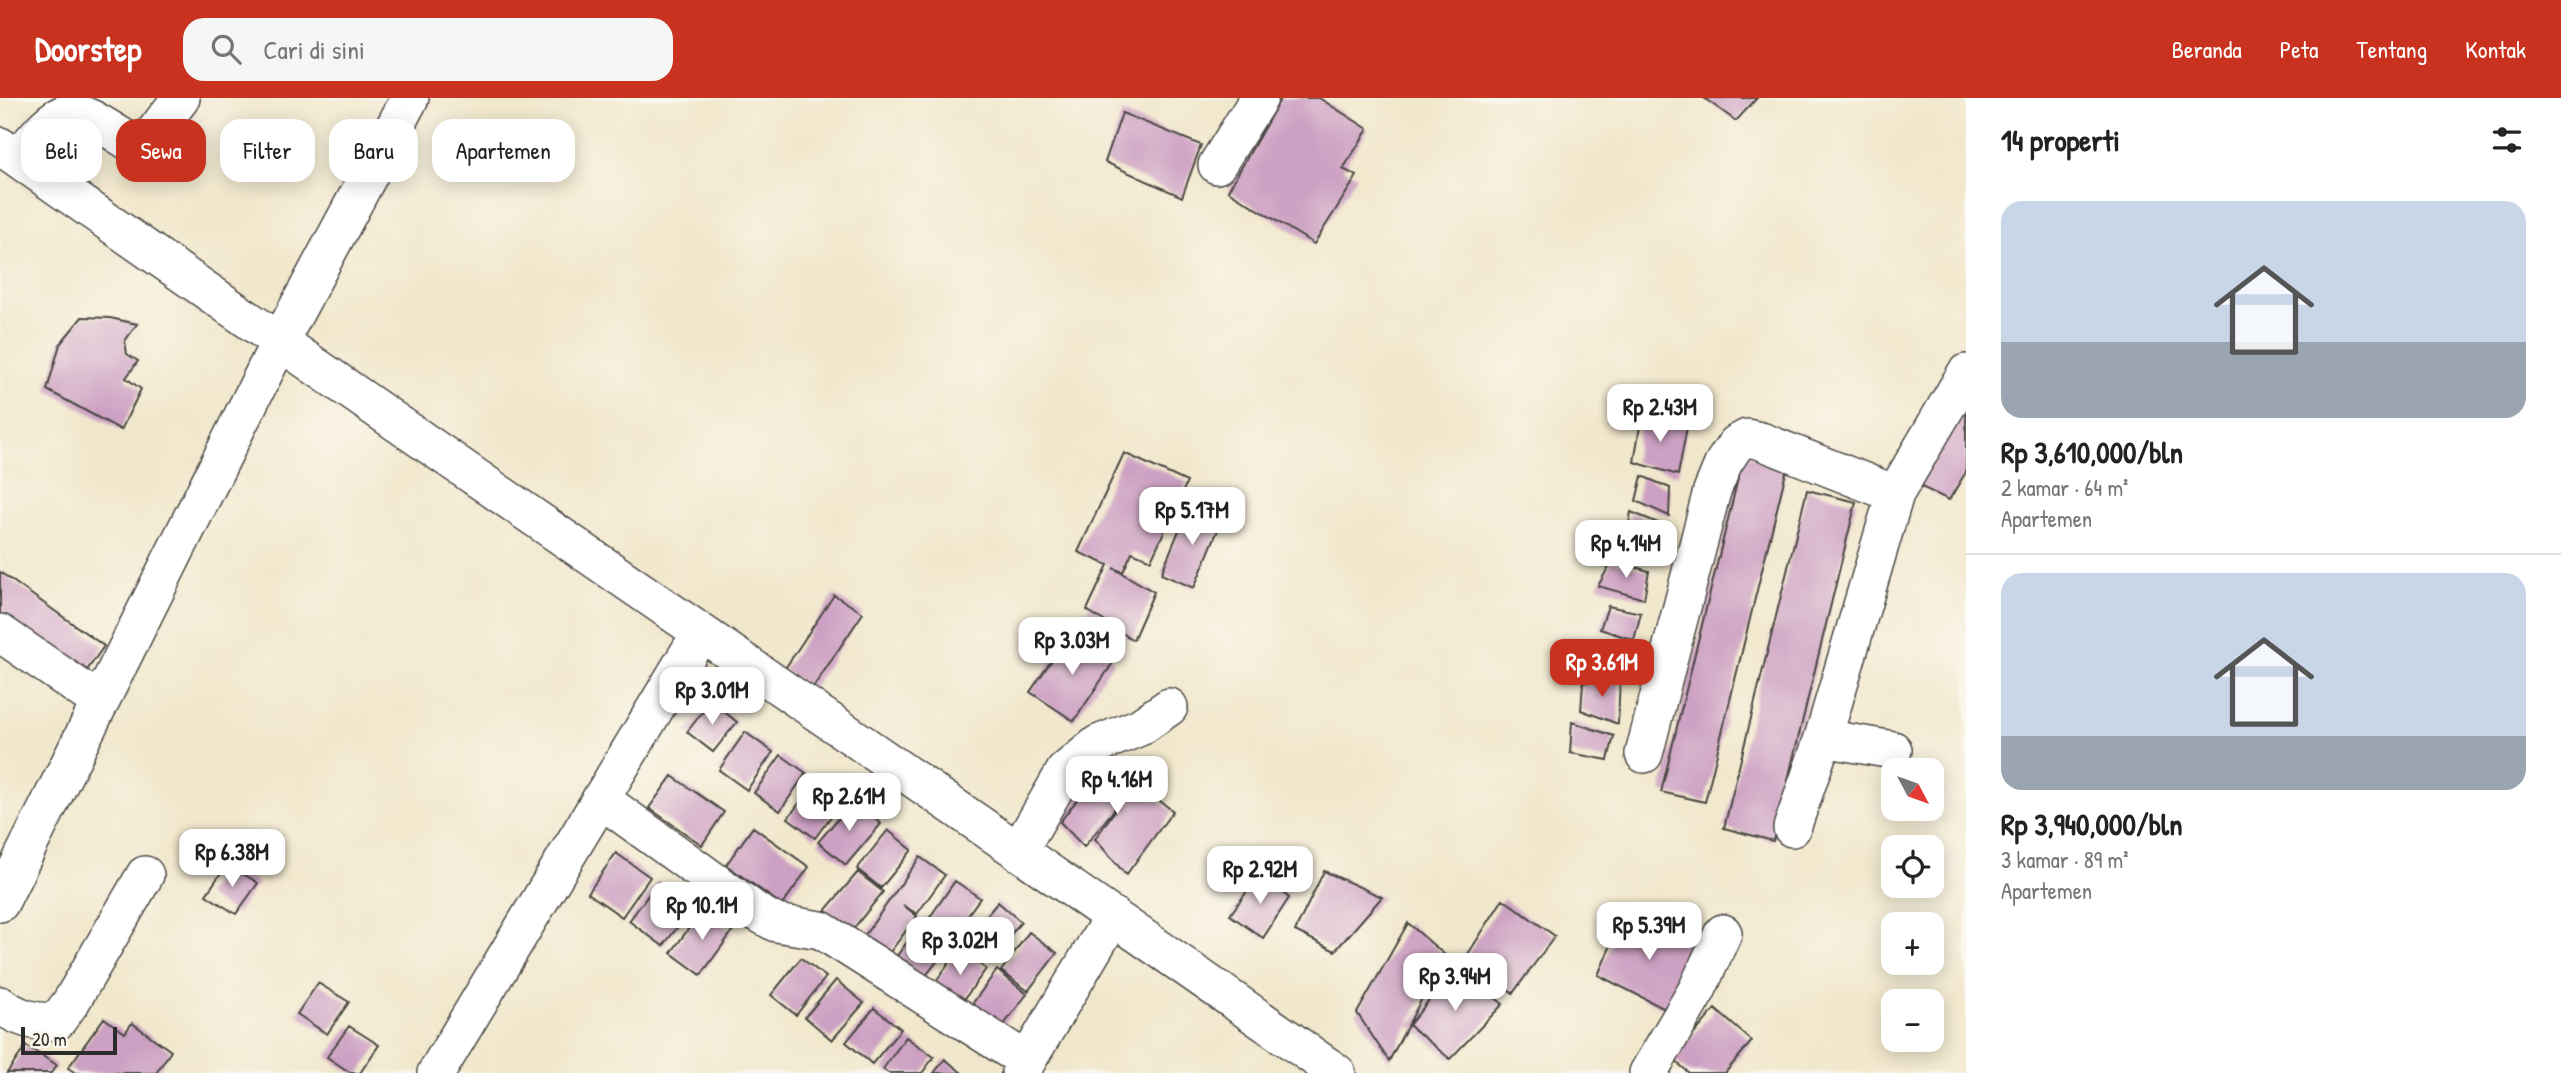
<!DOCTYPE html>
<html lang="id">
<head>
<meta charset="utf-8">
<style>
  :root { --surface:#fff; --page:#f6f6f6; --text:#222; --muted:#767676; --line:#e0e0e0; --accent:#c8321e }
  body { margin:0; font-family:"Patrick Hand",sans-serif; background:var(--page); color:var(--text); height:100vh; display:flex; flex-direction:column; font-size:26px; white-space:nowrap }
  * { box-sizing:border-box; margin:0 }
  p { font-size:23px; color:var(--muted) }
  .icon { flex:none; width:38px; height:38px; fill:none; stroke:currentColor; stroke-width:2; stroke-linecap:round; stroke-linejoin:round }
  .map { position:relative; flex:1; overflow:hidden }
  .panel { display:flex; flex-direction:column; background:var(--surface); width:595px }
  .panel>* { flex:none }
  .banner { position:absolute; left:21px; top:21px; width:665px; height:63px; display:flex; gap:14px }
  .needle { width:46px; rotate:131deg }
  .controls { position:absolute; left:1881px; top:660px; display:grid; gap:14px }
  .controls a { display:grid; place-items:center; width:63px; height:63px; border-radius:14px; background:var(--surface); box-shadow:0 4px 18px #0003; font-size:35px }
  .scale { position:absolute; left:21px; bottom:18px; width:96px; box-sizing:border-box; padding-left:7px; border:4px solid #2b2b2b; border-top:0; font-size:19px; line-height:24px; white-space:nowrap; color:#2b2b2b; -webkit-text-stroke:5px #fbf7ec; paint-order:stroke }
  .price { position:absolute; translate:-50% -60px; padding:0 16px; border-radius:14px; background:#fff; color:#222; font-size:23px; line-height:46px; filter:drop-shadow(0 2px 4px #0008) }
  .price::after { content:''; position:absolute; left:50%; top:42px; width:21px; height:16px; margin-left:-10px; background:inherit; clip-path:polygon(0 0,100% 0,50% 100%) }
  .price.current { background:var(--accent); color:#fff }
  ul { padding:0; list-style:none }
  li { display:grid; align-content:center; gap:14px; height:371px; padding:0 35px }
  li+li { border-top:2px solid var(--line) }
  li span { display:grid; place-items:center; height:217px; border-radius:21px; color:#555 }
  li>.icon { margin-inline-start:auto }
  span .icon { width:126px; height:126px; fill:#fffc; stroke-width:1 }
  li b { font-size:30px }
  h2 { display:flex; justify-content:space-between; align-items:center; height:84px; padding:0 35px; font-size:30px }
  .chip { padding:0 24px; border-radius:21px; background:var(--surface); box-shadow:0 4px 18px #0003; font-size:24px; line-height:63px }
  .chip.current { background:var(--accent); color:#fff }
  header { display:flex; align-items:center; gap:42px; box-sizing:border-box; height:98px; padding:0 35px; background:var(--accent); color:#fff }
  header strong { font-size:33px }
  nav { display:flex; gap:38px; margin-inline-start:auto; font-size:24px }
  .search { width:490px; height:63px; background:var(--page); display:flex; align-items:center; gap:18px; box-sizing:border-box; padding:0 24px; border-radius:21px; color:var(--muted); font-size:26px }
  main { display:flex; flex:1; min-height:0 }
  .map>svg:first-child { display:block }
</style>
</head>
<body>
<header>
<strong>Doorstep</strong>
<div class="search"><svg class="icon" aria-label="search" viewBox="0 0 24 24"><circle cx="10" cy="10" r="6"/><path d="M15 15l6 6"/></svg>Cari di sini</div>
<nav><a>Beranda</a><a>Peta</a><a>Tentang</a><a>Kontak</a></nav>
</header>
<main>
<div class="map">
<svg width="1966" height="975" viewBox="0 0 1966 975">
  <rect width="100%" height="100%" fill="#fbf7ec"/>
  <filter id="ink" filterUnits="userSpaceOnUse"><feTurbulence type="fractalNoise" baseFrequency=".0143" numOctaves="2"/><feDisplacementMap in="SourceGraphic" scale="14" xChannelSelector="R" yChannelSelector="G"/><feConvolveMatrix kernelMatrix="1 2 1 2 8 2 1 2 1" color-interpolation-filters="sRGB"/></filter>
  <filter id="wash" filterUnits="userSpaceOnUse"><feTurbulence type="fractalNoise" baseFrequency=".00686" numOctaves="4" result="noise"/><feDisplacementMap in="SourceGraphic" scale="28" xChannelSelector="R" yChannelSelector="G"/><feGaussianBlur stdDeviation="1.57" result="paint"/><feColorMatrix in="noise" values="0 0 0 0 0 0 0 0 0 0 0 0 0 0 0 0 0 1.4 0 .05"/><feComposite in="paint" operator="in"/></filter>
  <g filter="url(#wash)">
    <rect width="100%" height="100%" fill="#f1e7cc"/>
    <g id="blocks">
      <path fill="#cda1c3" d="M1281 0H1319L1368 31 1343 71 1357 78 1314 146 1228 93Z
        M1704 0H1757L1736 23Z
        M1122 15 1201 47 1182 99 1105 64Z
        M82 219 110 220 137 226 125 243 127 256 138 263 126 280 141 291 121 332 47 292 60 246Z
        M1966 294V374L1949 402 1911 384Z
        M1642 316 1687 329 1678 377 1634 364Z
        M1124 355 1187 384 1151 462 1132 454 1123 474 1113 470 1154 494 1133 542 1087 512 1108 467 1078 454Z
        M1744 356 1788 366 1705 704 1661 694Z
        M1642 378 1670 390 1669 418 1636 403Z
        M1807 392 1856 404 1773 743 1724 730Z
        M1189 408 1222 422 1194 490 1161 476Z
        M1631 414 1663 427 1660 455 1626 443Z
        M1612 463 1649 473 1644 501 1598 488Z
        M0 474 104 548 83 578 0 519Z
        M834 497 863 515 812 591 784 572Z
        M1608 508 1641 515 1634 542 1600 531Z
        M1071 534 1114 563 1074 623 1030 594Z
        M1596 542 1631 558 1620 578 1584 570Z
        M1620 578 1618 626 1581 612 1583 585Z
        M711 603 737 624 713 654 687 634Z
        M1572 624 1614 638 1608 662 1570 655Z
        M745 634 773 654 747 692 719 672Z
        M781 657 806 675 780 713 754 695Z
        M1107 663 1173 713 1126 777 1095 741 1128 694 1084 749 1060 724Z
        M672 678 724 714 702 747 649 710Z
        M817 682 843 702 815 740 788 720Z
        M853 703 881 726 846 767 818 744Z
        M753 729 809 769 782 807 726 767Z
        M888 732 912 752 881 790 857 771Z
        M616 755 650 779 622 819 588 795Z
        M920 759 945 777 917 816 903 807 917 818 884 862 860 844Z
        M227 766 258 785 236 816 206 797Z
        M1324 773 1382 799 1335 853 1295 833Z
        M858 774 883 794 849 836 823 815Z
        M1260 775 1289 800 1263 840 1230 817Z
        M955 783 980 800 954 836 930 819Z
        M658 784 692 810 663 848 629 823Z
        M1503 801 1555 838 1513 895 1468 856Z
        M998 804 1021 824 990 862 966 842Z
        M702 812 732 834 701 877 671 855Z
        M1624 817 1698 845 1673 915 1598 877Z
        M1408 825 1445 857 1389 963 1357 915Z
        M920 827 949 848 921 884 893 863Z
        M1029 834 1057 855 1028 893 1001 873Z
        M959 852 986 871 960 907 933 887Z
        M801 860 826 879 796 917 771 897Z
        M1456 869 1503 906 1450 961 1409 927Z
        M997 872 1027 896 997 936 967 913Z
        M836 882 864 905 832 942 805 919Z
        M318 885 349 904 327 936 297 916Z
        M874 910 901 931 872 966 846 944Z
        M1715 911 1752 943 1725 975H1689L1673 961Z
        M104 920 125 935 132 925 171 953 156 975H76L68 970Z
        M349 928 379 947 360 975H351L327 959Z
        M906 939 934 959 922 975H888L883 971Z
        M26 948 57 967 51 975H7Z
        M945 961 962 975H934Z"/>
    </g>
  </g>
  <g filter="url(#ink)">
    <use href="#blocks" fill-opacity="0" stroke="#494743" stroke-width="2"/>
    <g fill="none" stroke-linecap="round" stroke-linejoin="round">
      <defs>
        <path id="minor" d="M0 48C443 361 893 663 1337 975
          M18 60C68 0 66 4 133 46L151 39 181 0
          M1217 67 1259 0
          M0 535 100 604
          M1823 640 1893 652
          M1644 656 1712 393 1724 364 1736 346 1747 340 1761 343 1895 396
          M602 702 758 815 776 825 821 832 1027 963
          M1792 730 1823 640 1895 396 1966 275
          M1018 754 1065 673 1098 646 1140 629 1169 609
          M0 805 280 243 410 0
          M0 907C19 920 34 925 57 923L71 904 145 777
          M436 975 700 536
          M1020 975 1113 818
          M1648 975 1697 892 1723 835"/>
      </defs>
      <use href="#minor" stroke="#494743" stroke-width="40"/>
      <use href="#minor" stroke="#fff" stroke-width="37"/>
    </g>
  </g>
</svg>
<div class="controls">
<a><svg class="needle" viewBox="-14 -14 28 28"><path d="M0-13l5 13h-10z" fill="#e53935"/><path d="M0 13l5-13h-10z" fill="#767676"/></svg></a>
<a><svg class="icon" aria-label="locate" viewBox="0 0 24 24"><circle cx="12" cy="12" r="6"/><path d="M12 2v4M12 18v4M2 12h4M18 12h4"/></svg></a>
<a>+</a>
<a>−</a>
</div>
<div class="scale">20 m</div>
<b class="price" style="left:1660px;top:346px">Rp 2.43M</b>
<b class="price" style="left:1192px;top:449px">Rp 5.17M</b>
<b class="price" style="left:1626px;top:482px">Rp 4.14M</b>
<b class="price" style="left:1072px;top:579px">Rp 3.03M</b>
<b class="price current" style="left:1602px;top:601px">Rp 3.61M</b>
<b class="price" style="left:712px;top:629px">Rp 3.01M</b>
<b class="price" style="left:1117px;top:718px">Rp 4.16M</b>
<b class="price" style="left:849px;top:735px">Rp 2.61M</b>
<b class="price" style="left:232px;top:791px">Rp 6.38M</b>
<b class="price" style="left:1260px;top:808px">Rp 2.92M</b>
<b class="price" style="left:702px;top:844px">Rp 10.1M</b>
<b class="price" style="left:1649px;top:864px">Rp 5.39M</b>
<b class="price" style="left:960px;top:879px">Rp 3.02M</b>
<b class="price" style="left:1455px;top:915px">Rp 3.94M</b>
<div class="banner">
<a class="chip">Beli</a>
<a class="chip current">Sewa</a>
<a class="chip">Filter</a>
<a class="chip">Baru</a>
<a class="chip">Apartemen</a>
</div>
</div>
<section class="panel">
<h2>14 properti<svg class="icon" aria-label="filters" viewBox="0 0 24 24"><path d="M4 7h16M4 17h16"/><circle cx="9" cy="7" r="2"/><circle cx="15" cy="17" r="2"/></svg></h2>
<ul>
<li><span style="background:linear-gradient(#c9d6e8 65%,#9aa5b1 0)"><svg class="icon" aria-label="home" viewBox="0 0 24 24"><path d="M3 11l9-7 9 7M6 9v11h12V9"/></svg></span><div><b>Rp 3,610,000/bln</b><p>2 kamar · 64 m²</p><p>Apartemen</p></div></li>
<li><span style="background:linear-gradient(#c9d6e8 75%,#9aa5b1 0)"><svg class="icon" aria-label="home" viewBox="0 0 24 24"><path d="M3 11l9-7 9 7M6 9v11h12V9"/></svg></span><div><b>Rp 3,940,000/bln</b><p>3 kamar · 89 m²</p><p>Apartemen</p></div></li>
</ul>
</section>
</main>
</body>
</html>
